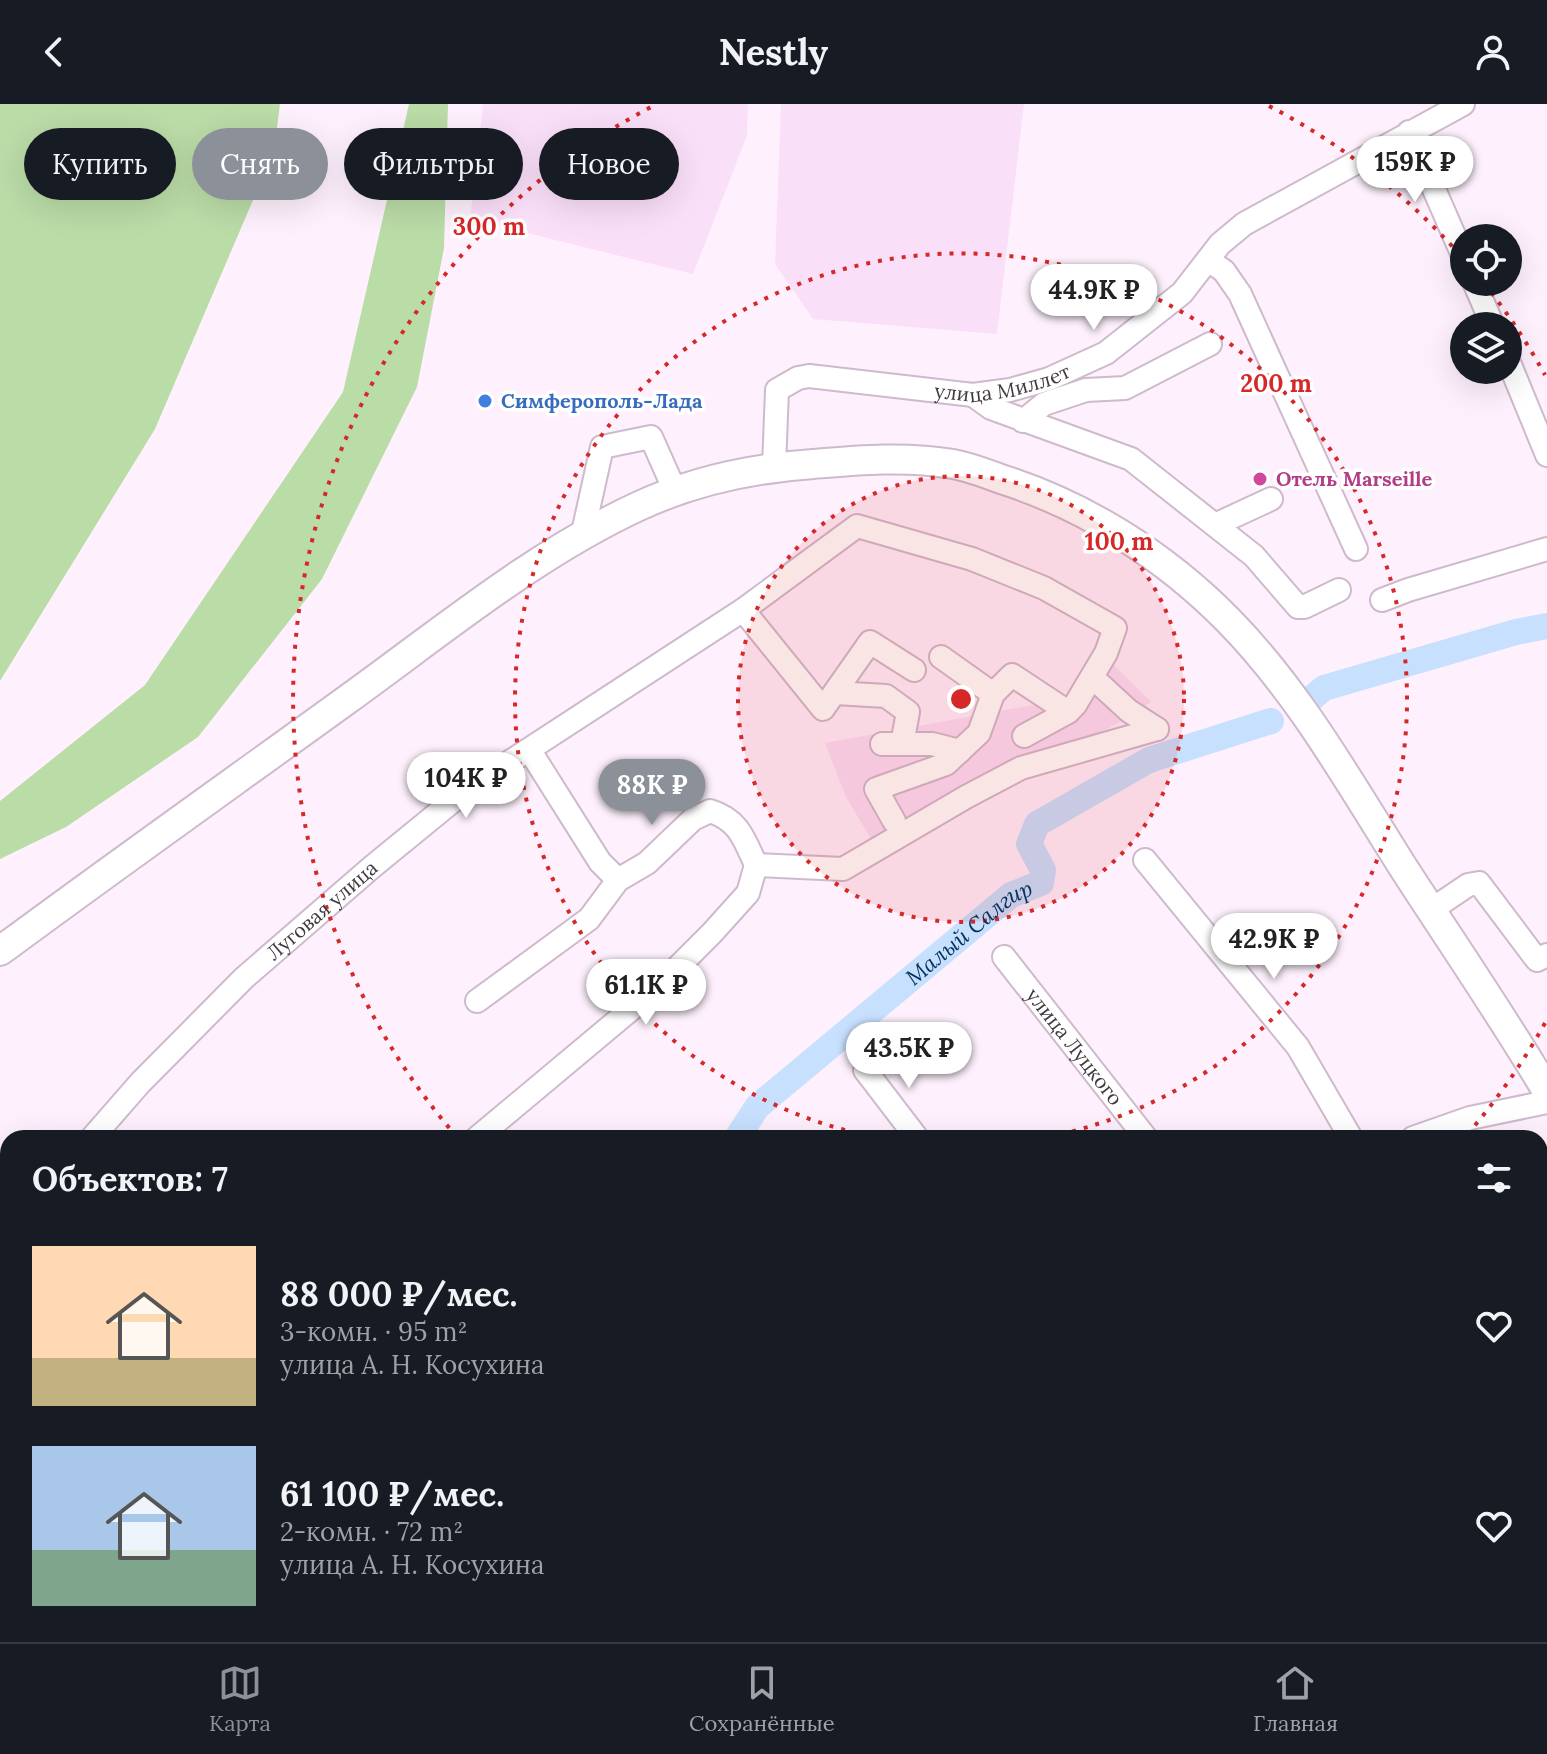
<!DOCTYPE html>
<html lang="ru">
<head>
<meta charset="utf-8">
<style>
  :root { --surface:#171b24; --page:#20242c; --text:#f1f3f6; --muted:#9ea1a6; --line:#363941; --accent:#8c9099 }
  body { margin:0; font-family:Lora,serif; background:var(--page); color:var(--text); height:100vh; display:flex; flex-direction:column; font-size:30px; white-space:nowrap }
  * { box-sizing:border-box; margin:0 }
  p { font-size:26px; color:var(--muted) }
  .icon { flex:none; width:44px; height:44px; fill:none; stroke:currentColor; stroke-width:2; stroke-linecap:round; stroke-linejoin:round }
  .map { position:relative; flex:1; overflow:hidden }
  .sheet { position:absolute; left:0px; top:1026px; width:1548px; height:512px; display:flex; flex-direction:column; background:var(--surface); border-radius:24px 24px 0 0; box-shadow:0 8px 32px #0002 }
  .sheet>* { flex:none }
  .hud { position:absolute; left:24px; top:24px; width:800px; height:72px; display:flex; gap:16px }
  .fabs { position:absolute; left:1450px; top:120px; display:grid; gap:16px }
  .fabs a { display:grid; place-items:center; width:72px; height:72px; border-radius:50%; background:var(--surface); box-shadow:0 8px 32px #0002; font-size:40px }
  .price { position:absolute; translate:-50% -68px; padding:0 18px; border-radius:28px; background:#fff; color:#222; font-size:26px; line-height:52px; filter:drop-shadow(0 2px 4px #0008) }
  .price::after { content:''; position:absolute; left:50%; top:48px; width:24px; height:18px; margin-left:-12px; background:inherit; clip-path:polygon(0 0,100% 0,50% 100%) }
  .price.on { background:var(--accent); color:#fff }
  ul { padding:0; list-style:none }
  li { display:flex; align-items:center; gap:24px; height:200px; padding:0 32px }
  li span { display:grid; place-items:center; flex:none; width:224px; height:160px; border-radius:0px; color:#555 }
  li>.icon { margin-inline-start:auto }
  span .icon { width:96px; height:96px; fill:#fffc; stroke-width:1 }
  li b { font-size:34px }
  h2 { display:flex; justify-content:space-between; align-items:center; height:96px; padding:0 32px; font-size:34px }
  .tag { padding:0 28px; border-radius:36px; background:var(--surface); box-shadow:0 8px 32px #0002; font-size:28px; line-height:72px }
  .tag.on { background:var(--accent); color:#fff }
  header { display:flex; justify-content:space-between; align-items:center; height:104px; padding:0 32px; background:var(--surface); font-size:36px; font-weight:800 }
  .menu { display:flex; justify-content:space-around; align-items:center; height:112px; border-top:2px solid var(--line); background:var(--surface); font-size:22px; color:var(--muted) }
  .menu a { display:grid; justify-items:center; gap:4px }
  .menu .on { color:var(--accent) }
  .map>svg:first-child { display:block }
</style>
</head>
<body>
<header><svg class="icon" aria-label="back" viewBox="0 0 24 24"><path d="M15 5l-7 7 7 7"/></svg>Nestly<svg class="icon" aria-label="person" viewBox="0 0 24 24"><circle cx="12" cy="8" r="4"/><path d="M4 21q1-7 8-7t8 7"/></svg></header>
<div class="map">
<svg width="1547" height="1538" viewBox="0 0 1547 1538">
  <rect width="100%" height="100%" fill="#fef1fd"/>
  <path fill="#fadff8" d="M483 0H748L747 32 693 170 470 115Z
    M781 0H1024L997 230 813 215 775 160Z
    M1099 546 1151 598 1082 641 872 737 846 693 825 639 1072 594Z"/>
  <path fill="#badca7" d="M0 0H280L274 47 155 325 0 577Z
    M409 0H448L444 144 417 283 322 475 198 633 66 723 0 755V697L145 581 343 288Z
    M1540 1041 1547 1046V1105L1540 1093Z
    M1269 1530H1319L1325 1538H1274Z"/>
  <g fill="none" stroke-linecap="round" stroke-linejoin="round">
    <g stroke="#c6e0fd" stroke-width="26">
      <path d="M1312 594 1324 584 1516 528 1547 522"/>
      <path id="s1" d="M737 1034 757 1003 1011 791 1041 779 1043 766 1029 740 1037 720 1149 656 1271 617"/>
      <path d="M325 1538 333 1530"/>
    </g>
    <defs>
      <g id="minor">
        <path d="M1409 28 1464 154"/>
        <path d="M1208 156 1224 167 1240 190 1356 445"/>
        <path d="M1474 178 1493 222"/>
        <path d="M1508 256 1547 351"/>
        <path d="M973 291 991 304 1131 355 1254 452 1298 503H1304L1339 486"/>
        <path d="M1023 317 1044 300 1086 286 1125 284 1210 240"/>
        <path id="s2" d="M774 363 777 286 798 274 809 272 973 291 1010 286 1049 275 1106 249 1182 189 1220 140 1244 120 1463 0"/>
        <path d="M1217 420 1271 395"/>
        <path d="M582 433 602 343 651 333 675 387"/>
        <path d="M1382 496 1408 486 1547 445"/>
        <path d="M743 506 823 605 870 538 914 566"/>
        <path d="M941 553 993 590"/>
        <path d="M1092 573 1129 607 1157 625"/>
        <path d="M835 589 886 592 908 608 902 640"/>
        <path d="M882 640H932L960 647"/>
        <path d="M530 647 600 758 618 776 647 759 693 715 710 707C739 716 744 735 756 761"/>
        <path d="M894 717 876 685 946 660 979 629 993 590 1012 571 1068 608"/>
        <path d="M1145 756 1298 943 1351 1034"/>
        <path d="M756 761 843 765 966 693 1021 664 1157 625"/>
        <path d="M1431 806 1468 781 1479 779 1537 856 1547 851"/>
        <path id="s3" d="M1004 853 1146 1034"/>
        <path d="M477 897 589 815 618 776"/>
        <path d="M865 966 917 1034"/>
        <path id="s4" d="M92 1034 140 979 244 874 372 763 465 687 743 506 857 422 972 455 1044 484 1115 524 1106 549 1075 601 1068 608 1024 632"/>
        <path d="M477 1034 660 881 712 829 748 789 756 761"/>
        <path d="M1413 1034 1470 1014 1547 998"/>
        <path d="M1540 1102 1547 1113"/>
        <path d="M0 1108 8 1101"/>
        <path d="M0 1334 8 1327"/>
        <path d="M1540 1460 1547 1472"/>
        <path d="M523 1530 528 1538"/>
        <path d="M888 1530 897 1538"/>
        <path d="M1257 1530 1261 1538"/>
        <path d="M1367 1530 1372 1538"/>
        <path d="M0 1533 8 1527"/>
        <path d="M256 1538 267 1530"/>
        <path d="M655 1538 665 1530"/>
        <path d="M868 1538 875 1530"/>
        <path d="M1089 1538 1096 1530"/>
      </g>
      <path id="major" d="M0 847C115 762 232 679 348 595 441 528 535 450 639 402 693 377 755 364 813 360 860 356 906 352 953 360 969 363 985 369 1001 375 1086 402 1165 452 1228 516 1298 587 1348 676 1401 760 1450 836 1501 910 1547 987"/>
    </defs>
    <use href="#minor" stroke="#cebacd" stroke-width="26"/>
    <use href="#major" stroke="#cebacd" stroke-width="32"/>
    <use href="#minor" stroke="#fff" stroke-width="22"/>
    <use href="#major" stroke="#fff" stroke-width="28"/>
  </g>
  <circle cx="961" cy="595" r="223" fill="#d62828" fill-opacity=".12"/>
  <g fill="none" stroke="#d62828" stroke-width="4" stroke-dasharray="4 8">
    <circle cx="961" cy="595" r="223"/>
    <path d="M880 1034A446 446 0 1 1 1042 1034"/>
    <path d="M1545 919A668 668 0 0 1 1465 1033M457 1033A668 668 0 0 1 653 2M1269 2A668 668 0 0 1 1461 152M1484 179A668 668 0 0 1 1545 271"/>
  </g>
  <circle fill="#3f7fe0" stroke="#fff" stroke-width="3" cx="485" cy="297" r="8"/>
  <circle fill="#d1479c" stroke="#fff" stroke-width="3" cx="1260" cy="375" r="8"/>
  <g text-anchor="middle" stroke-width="7" stroke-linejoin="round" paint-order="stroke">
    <g font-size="20" fill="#423a41" stroke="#fff">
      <text dy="7" stroke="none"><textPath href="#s2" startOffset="308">улица Миллет</textPath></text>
      <text dy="7" stroke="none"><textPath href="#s4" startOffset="324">Луговая улица</textPath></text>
      <text dy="7" stroke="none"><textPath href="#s3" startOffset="114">улица Луцкого</textPath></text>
    </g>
    <g font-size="20" font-weight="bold" fill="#366cbe" stroke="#fff" text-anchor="start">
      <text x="501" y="304">Симферополь-Лада</text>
    </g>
    <g font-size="20" font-weight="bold" fill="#b23c85" stroke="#fff" text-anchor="start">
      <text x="1276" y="382">Отель Marseille</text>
    </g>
    <g font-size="22" font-style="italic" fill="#02325d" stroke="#fff">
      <text dy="8" stroke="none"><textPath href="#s1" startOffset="312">Малый Салгир</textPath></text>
    </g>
  </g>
  <circle cx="961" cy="595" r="12" fill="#d62828" stroke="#fff" stroke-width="4"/>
  <g font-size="24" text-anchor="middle" font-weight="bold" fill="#d62828" stroke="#fff" stroke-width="7" stroke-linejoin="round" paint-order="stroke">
    <text x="489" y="131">300 m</text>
    <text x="1276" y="288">200 m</text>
    <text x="1119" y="446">100 m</text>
  </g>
</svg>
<div class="fabs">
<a><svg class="icon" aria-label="locate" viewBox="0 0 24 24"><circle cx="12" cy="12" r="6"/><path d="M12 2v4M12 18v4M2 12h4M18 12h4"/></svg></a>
<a><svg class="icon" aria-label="layers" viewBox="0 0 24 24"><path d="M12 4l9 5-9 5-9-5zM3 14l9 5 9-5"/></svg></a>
</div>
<b class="price" style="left:1415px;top:100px">159K ₽</b>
<b class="price" style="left:1094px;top:228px">44.9K ₽</b>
<b class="price" style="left:466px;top:716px">104K ₽</b>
<b class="price on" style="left:652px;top:723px">88K ₽</b>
<b class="price" style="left:1274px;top:877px">42.9K ₽</b>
<b class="price" style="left:646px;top:923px">61.1K ₽</b>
<b class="price" style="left:909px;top:986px">43.5K ₽</b>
<div class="hud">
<a class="tag">Купить</a>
<a class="tag on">Снять</a>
<a class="tag">Фильтры</a>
<a class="tag">Новое</a>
</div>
<section class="sheet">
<h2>Объектов: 7<svg class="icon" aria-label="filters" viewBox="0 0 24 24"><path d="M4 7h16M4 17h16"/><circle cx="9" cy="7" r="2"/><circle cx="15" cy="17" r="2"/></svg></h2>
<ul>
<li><span style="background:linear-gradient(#ffd9b3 70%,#c2b280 0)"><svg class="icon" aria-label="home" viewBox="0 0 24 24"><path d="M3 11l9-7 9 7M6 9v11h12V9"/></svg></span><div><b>88 000 ₽/мес.</b><p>3-комн. · 95 m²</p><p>улица А. Н. Косухина</p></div><svg class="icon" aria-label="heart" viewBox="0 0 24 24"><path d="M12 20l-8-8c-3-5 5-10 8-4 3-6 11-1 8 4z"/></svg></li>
<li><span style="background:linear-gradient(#a9c7e8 65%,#7fa58c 0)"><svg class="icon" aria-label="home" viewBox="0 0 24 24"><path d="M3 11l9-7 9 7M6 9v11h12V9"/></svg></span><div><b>61 100 ₽/мес.</b><p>2-комн. · 72 m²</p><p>улица А. Н. Косухина</p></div><svg class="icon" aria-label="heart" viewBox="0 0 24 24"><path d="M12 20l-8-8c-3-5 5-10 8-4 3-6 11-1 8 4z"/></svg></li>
</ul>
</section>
</div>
<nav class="menu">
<a class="on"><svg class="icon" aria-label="map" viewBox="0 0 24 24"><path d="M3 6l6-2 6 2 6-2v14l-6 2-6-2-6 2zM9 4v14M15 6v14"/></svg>Карта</a>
<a><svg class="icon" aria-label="saved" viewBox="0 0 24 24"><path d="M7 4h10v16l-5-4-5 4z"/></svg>Сохранённые</a>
<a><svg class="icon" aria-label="home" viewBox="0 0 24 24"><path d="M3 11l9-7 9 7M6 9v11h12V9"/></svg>Главная</a>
</nav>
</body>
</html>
